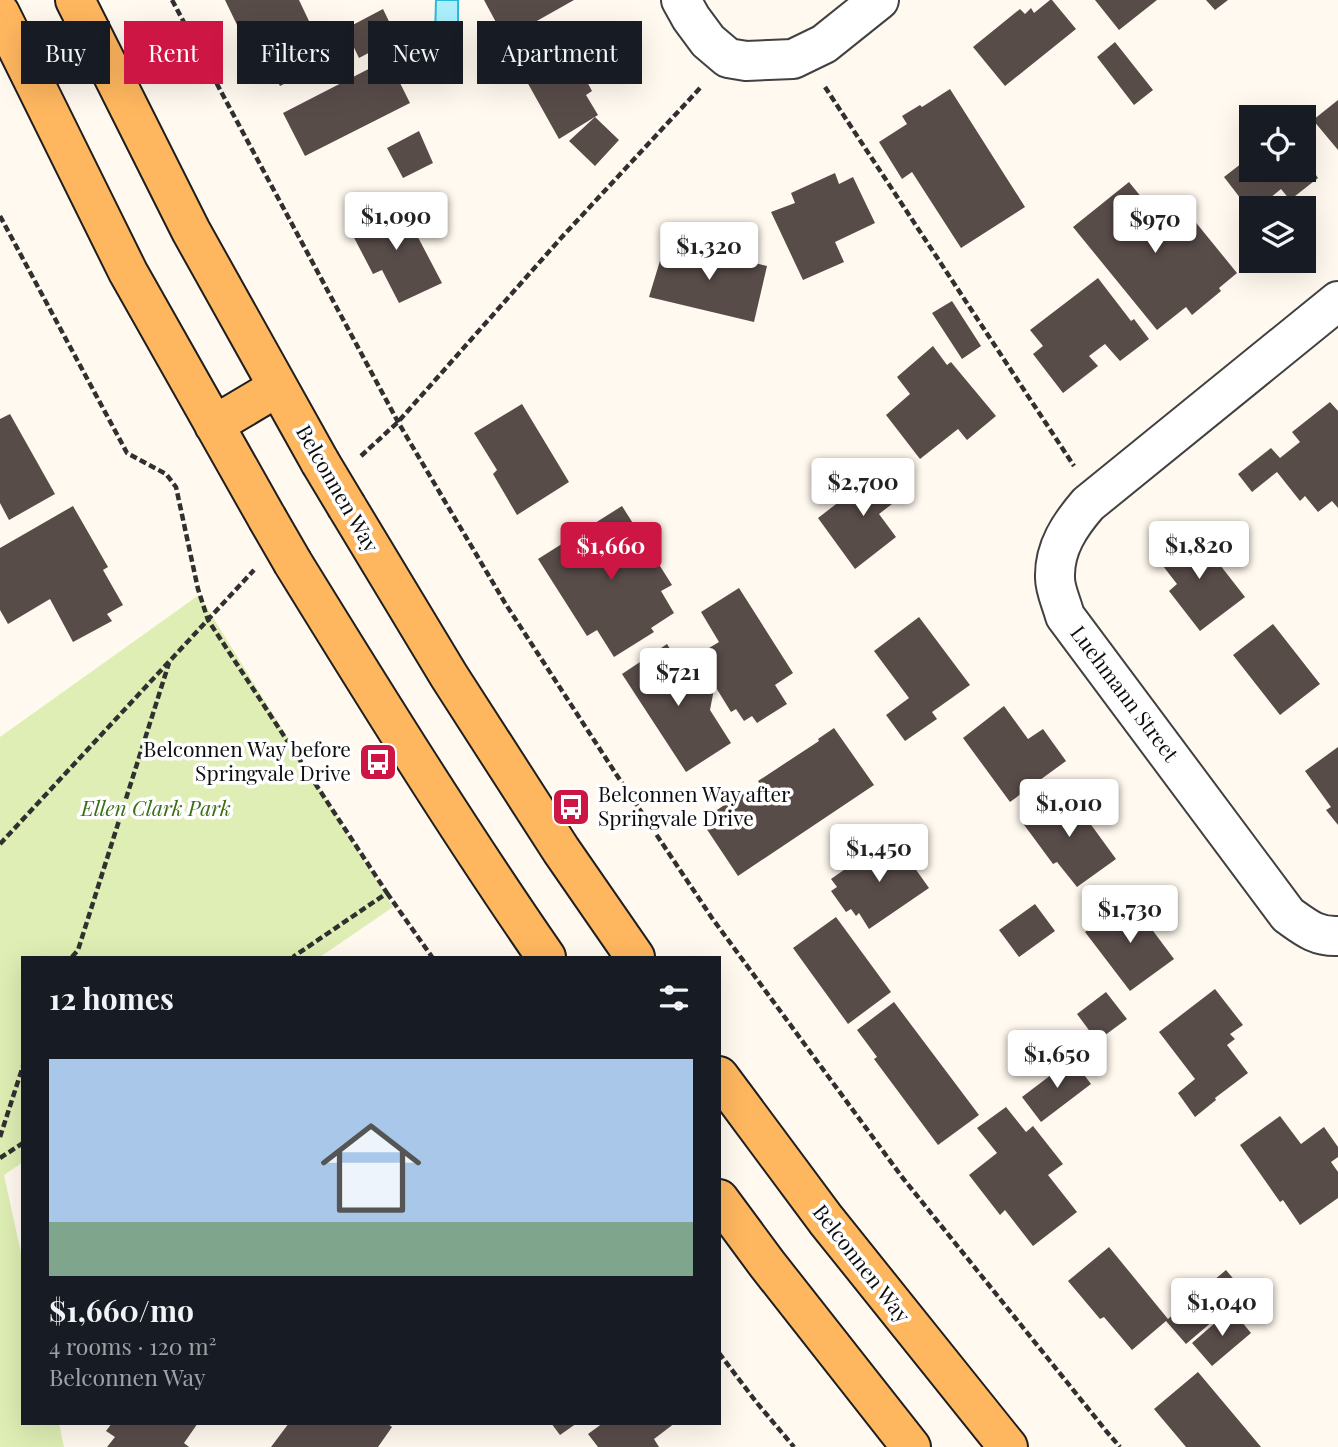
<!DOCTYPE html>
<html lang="en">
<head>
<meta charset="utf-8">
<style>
  :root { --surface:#171b24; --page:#20242c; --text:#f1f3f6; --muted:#9ea1a6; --line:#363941; --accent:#ce1645 }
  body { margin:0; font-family:"Playfair Display",serif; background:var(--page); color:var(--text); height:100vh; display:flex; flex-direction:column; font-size:26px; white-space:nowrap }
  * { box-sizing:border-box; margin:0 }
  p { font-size:23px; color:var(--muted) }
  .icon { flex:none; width:38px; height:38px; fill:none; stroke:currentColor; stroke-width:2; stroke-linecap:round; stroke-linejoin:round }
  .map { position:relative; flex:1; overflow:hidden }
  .drawer { position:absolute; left:21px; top:956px; width:700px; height:469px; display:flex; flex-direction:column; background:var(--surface); border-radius:0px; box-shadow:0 7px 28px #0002 }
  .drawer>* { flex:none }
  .hud { position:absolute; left:21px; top:21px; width:700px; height:63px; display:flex; gap:14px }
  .controls { position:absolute; left:1239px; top:105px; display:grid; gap:14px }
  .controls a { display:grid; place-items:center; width:77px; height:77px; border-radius:0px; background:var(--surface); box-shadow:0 7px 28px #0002; font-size:35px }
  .price { position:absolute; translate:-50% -60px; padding:0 16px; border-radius:7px; background:#fff; color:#222; font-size:23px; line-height:46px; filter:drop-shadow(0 2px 4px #0008) }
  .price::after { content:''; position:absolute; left:50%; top:42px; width:21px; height:16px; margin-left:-10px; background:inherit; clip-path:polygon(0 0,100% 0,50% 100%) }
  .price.current { background:var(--accent); color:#fff }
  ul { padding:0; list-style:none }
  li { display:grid; align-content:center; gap:14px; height:371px; padding:0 28px }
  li+li { border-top:2px solid var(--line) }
  li span { display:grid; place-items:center; height:217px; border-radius:0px; color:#555 }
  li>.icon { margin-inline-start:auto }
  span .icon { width:126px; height:126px; fill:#fffc; stroke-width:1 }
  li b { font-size:30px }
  h2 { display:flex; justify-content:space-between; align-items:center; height:84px; padding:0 28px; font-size:30px }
  .tag { padding:0 24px; border-radius:0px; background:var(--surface); box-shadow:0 7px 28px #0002; font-size:24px; line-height:63px }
  .tag.current { background:var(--accent); color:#fff }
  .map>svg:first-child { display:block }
</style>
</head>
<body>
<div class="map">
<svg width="1338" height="1447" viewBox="0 0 1338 1447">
  <rect width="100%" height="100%" fill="#fff9ef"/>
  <path fill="#deeeb4" d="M199 595 393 907 320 957H23V1162L4 1175 23 1262V1423H59L64 1447H0V737Z"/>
  <path fill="#adeffd" stroke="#2cbadc" stroke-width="2" d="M436 0H458V32L445 37H435Z"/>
  <path fill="#584c49" d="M225 0H299L328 61 280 86 248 22 238 27Z
    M484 0H574L505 39Z
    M1050 0H1052L1076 29 1005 86 973 47 1020 9 1025 14 1031 8 1034 13Z
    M1095 0H1157L1119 30Z
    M1206 0H1228L1215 10Z
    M383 9 397 38 359 58 345 29Z
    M559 29 592 91 586 95 598 115 559 139 512 55Z
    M1115 42 1153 90 1134 105 1097 57Z
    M388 59 410 103 305 156 283 113Z
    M950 89 1025 207 961 248 912 172 902 179 879 142 907 124 902 116 920 105 922 107Z
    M1338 100V150L1313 120Z
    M595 117 619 140 595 166 569 141Z
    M419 131 433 163 403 178 387 148Z
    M1304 153 1313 164 1310 166 1318 178 1290 200 1281 189 1258 208H1251V212L1224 177 1251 156V170H1304Z
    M835 173 839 184 853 177 875 223 835 242 844 262 803 280 771 212 795 203 791 193Z
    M1129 182 1159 219 1180 203 1237 273 1219 288 1221 291 1192 315 1186 307 1157 330 1073 227Z
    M399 201 442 283 399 303 382 270 373 274 349 228Z
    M666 241 767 266 754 322 649 297Z
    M1098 278 1131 321 1134 319 1149 339 1120 361 1105 344 1089 356 1098 366 1063 393 1033 354 1043 346 1030 330Z
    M952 301 981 346 962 359 932 313Z
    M933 346 947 365 951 362 996 416 967 440 958 429 920 459 886 415 910 394 897 377Z
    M1330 402 1338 411V508L1332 501 1318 512 1305 496 1300 501 1277 472 1252 492 1238 474 1271 448 1280 458 1300 442 1292 432Z
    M522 404 569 482 517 515 493 474 497 470 474 433Z
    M10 414 55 494 9 520 0 503V419Z
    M884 467 905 494 879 514 896 537 855 569 818 518Z
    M73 506 108 567 103 570 123 605 107 614 112 621 73 642 50 599 8 624 0 610V548Z
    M622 506 672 585 661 591 674 613 651 628 654 632 614 657 597 630 587 636 538 559Z
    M1192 529 1245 597 1200 631 1169 591 1177 584 1156 557Z
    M739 588 793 673 775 685 787 704 757 723 752 716 744 721 736 709 731 712 702 665 715 657 709 648 719 642 701 612Z
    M919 617 970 685 932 712 937 719 905 741 886 715 909 698 874 651Z
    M1273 624 1320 684 1280 715 1233 655Z
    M667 644 693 685 714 689 710 710 731 743 686 772 622 674Z
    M1004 706 1028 739 1043 729 1066 761 1010 802 963 738Z
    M834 728 874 785 738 876 704 825 717 817 714 812 748 789 753 797 764 790 758 781 819 741 818 739Z
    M1338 747V825L1326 810 1331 807 1305 771Z
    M1065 789 1116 859 1077 887 1057 862 1053 864 1022 822Z
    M892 836 929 888 869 929 859 913 856 916 851 909 846 912 831 891 837 887 831 879Z
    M1130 900 1174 959 1130 991 1085 932Z
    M1035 904 1055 931 1019 957 999 930Z
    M836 917 891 992 848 1024 793 948Z
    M1215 989 1243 1025 1230 1034 1235 1039 1227 1045 1248 1073 1215 1098 1216 1100 1195 1117 1178 1093 1195 1079 1159 1032Z
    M1106 992 1127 1019 1097 1041 1077 1014Z
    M894 1002 979 1115 938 1145 874 1059 877 1057 857 1030Z
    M1072 1059 1091 1084 1041 1122 1022 1097Z
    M1006 1107 1026 1132 1033 1126 1063 1164 1048 1175 1077 1212 1033 1246 1005 1210 1000 1215 969 1175 997 1153 977 1128Z
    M1280 1116 1301 1144 1324 1127 1338 1147V1157L1331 1162 1338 1172V1198L1300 1225 1283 1200 1280 1202 1240 1145Z
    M1109 1247 1168 1319 1226 1270 1242 1289 1208 1316 1213 1321 1186 1344 1166 1321 1132 1350 1104 1317 1100 1319 1068 1281Z
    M1231 1309 1251 1333 1212 1366 1192 1343Z
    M1198 1372 1261 1447H1186L1154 1409Z
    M112 1423H198L184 1443 189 1447H107L115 1437 106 1431Z
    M289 1423H387L392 1427 378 1447H271Z
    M551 1423H577L560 1435Z
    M603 1423H675L654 1439 659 1447H598L588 1434Z"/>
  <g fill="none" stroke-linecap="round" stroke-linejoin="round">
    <defs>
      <path id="minor" d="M681 0 691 18 708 41 728 58 746 61 793 59 824 44 879 0
        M1338 301 1088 504C1070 525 1054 548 1055 578 1055 590 1062 604 1065 616L1288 915C1305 927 1316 937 1338 936"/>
      <path id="major" d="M75 0 191 231 320 462
        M0 13 128 272 267 518
        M214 425 278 387
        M347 507 449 676 561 850 635 957
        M293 563C375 696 457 828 546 957
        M719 1076 826 1220 1008 1447
        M719 1199 767 1264 911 1447"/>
    </defs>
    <use href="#minor" stroke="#414141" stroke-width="42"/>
    <use href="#major" stroke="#1f1f1f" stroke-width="42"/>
    <path stroke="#303030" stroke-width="4.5" stroke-dasharray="7 3.5" stroke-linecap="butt" d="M172 0 398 422 505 603 618 777 712 918 902 1177 1107 1432 1120 1447
      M825 87 1074 466
      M0 216 127 453 166 474 176 487 198 589 208 620 387 893 293 957
      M361 456 398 422 561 238 701 87
      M0 844 254 570
      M387 893 432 957
      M72 957 78 950 169 663
      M0 1137 23 1066
      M0 1158 23 1143
      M719 1353 757 1403 794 1447"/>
    <use href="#minor" stroke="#fff" stroke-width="38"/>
    <use href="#major" stroke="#ffb75f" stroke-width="38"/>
    <defs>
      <path id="major-bridge" d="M320 462 347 507
        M267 518 293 563"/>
    </defs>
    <use href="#major-bridge" stroke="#1f1f1f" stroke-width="42" stroke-linecap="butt"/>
    <use href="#major-bridge" stroke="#ffb75f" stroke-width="38"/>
  </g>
  <defs>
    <symbol id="bus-square" viewBox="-11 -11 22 22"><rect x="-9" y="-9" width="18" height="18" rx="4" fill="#ce1645" stroke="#fff"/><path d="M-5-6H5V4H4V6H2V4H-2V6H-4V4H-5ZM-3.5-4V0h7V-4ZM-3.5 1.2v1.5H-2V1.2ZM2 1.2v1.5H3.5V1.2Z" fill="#fff"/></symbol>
  </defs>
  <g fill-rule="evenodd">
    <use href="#bus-square" x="356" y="740" width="44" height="44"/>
    <use href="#bus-square" x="549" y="785" width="44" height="44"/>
  </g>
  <g text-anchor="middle" stroke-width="7" stroke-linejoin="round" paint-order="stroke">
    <g font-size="21" fill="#0e0e0e" stroke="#fff">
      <text transform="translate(337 489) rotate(60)" y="7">Belconnen Way</text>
      <text transform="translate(1124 694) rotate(53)" y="7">Luehmann Street</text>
      <text transform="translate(861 1264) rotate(52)" y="7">Belconnen Way</text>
    </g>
    <g font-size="21" fill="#0e0e0e" stroke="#fff" text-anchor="end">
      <text x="351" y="757">Belconnen Way before<tspan x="351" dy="24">Springvale Drive</tspan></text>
      <text x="598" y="802" text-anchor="start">Belconnen Way after<tspan x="598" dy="24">Springvale Drive</tspan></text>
    </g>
    <g font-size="21" font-style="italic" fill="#3a6e17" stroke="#fff">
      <text x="156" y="816">Ellen Clark Park</text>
    </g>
  </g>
</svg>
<div class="controls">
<a><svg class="icon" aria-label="locate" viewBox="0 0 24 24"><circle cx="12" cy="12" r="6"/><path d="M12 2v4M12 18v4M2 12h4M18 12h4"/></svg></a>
<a><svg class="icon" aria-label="layers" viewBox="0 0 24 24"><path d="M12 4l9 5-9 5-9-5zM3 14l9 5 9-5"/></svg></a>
</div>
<b class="price" style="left:396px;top:252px">$1,090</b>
<b class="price" style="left:1155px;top:255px">$970</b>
<b class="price" style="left:709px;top:282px">$1,320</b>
<b class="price" style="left:863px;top:518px">$2,700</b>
<b class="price" style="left:1199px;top:581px">$1,820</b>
<b class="price current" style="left:611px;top:582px">$1,660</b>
<b class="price" style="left:678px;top:708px">$721</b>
<b class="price" style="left:1069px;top:839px">$1,010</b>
<b class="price" style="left:879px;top:884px">$1,450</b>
<b class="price" style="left:1130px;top:945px">$1,730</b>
<b class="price" style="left:1057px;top:1090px">$1,650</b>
<b class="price" style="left:1222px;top:1338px">$1,040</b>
<div class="hud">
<a class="tag">Buy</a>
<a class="tag current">Rent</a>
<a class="tag">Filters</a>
<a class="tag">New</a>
<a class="tag">Apartment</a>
</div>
<section class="drawer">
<h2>12 homes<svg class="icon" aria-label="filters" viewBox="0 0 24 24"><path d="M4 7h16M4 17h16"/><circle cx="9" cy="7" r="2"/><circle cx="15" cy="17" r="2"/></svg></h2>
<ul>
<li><span style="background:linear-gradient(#a9c7e8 75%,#7fa58c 0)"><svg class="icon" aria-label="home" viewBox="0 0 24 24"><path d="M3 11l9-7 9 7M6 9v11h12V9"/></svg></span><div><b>$1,660/mo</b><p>4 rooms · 120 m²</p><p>Belconnen Way</p></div></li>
</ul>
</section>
</div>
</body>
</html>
